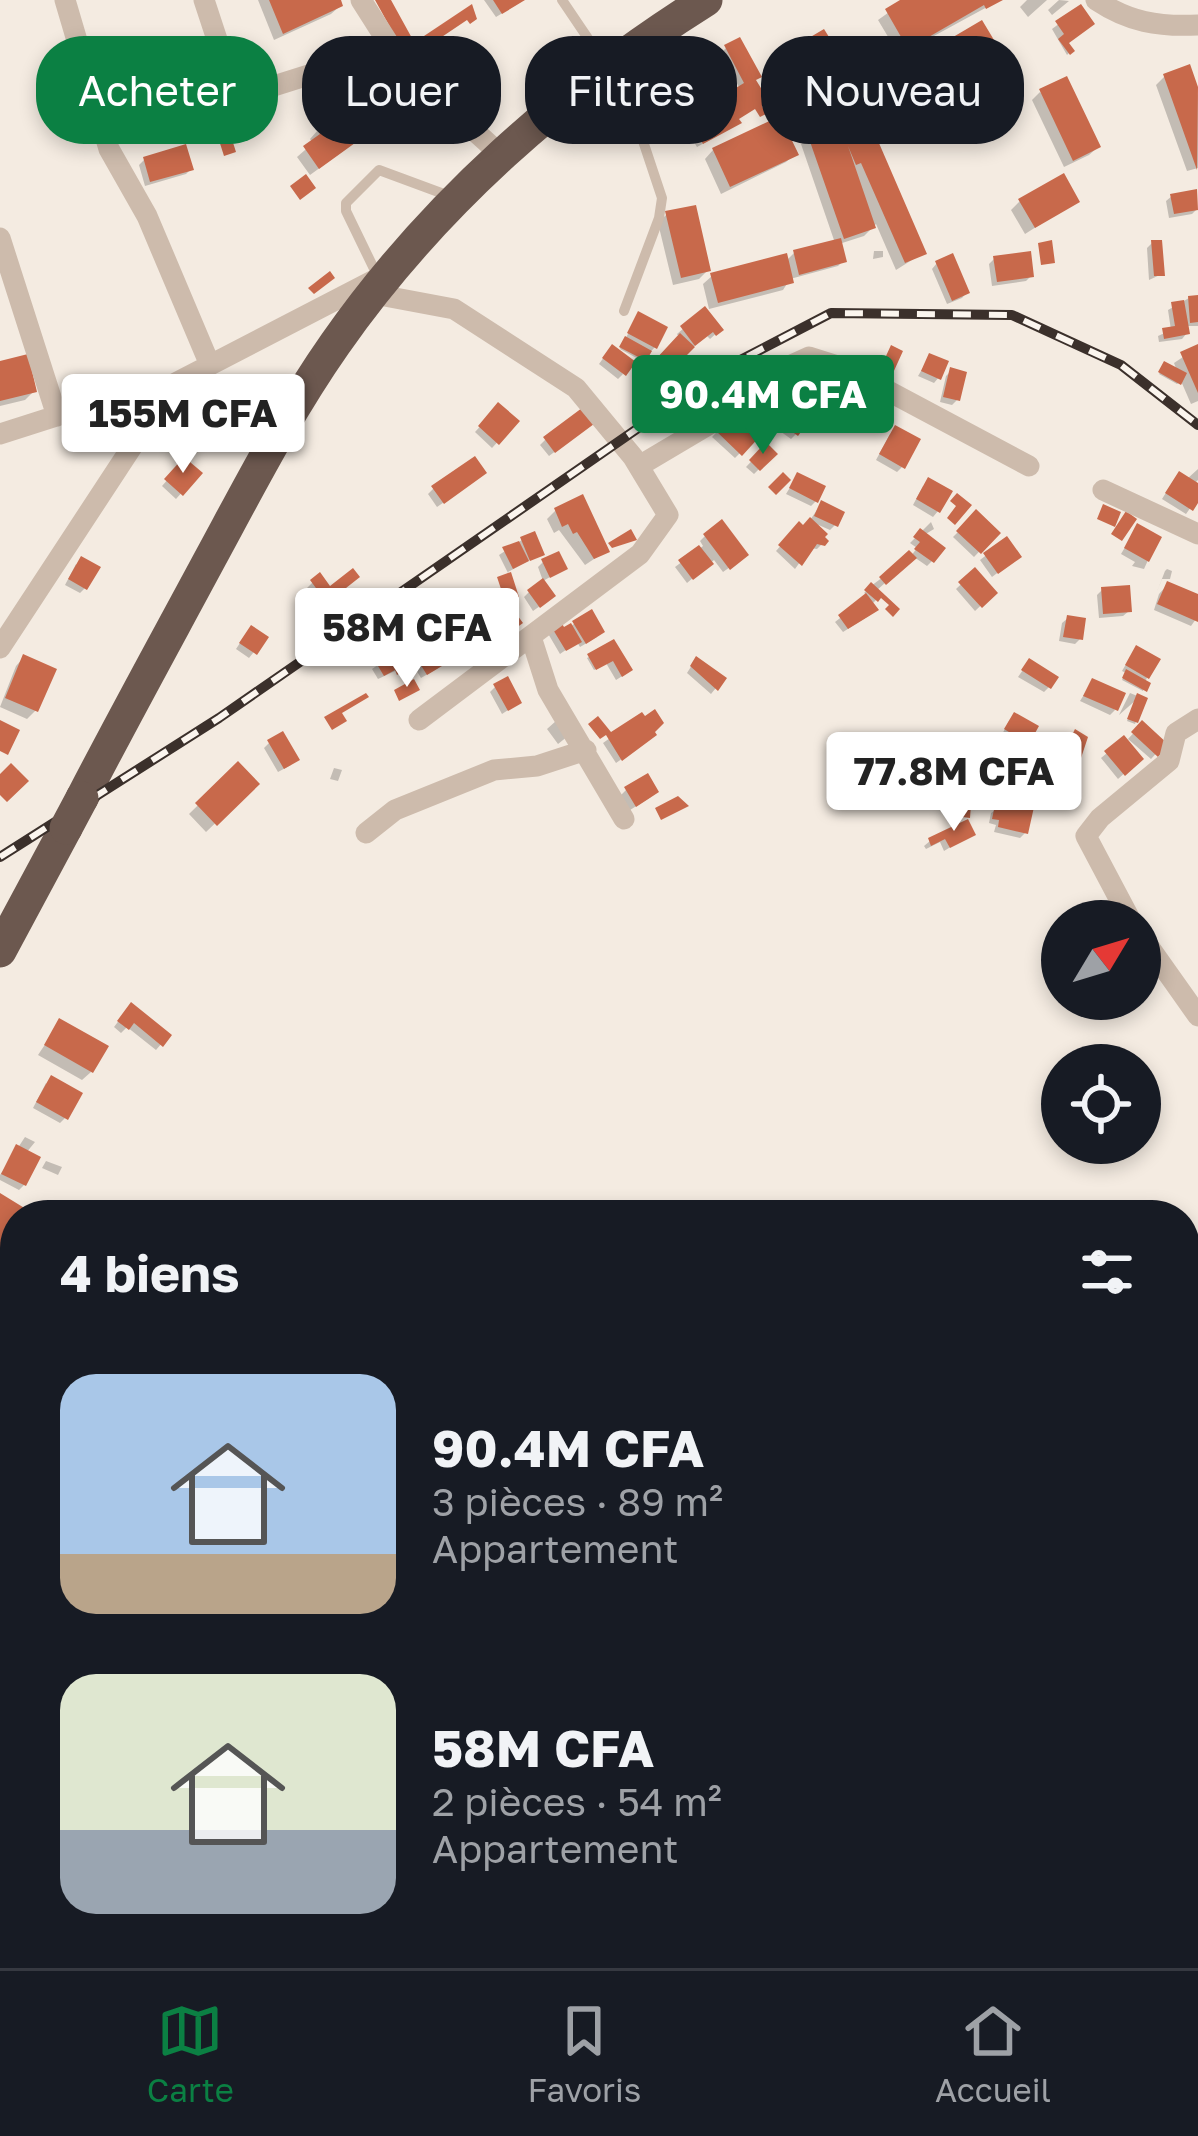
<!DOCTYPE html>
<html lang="fr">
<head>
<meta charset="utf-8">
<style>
  :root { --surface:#171b24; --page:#20242c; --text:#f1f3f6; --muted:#9ea1a6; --line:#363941; --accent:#0b8043 }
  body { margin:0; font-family:"Golos Text",sans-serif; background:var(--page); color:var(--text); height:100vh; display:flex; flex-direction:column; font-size:45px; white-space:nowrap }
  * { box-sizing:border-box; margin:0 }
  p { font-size:39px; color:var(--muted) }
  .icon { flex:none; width:66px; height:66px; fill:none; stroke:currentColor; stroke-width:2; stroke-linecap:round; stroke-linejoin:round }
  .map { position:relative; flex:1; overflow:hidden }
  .panel { position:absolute; left:0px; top:1200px; width:1200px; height:768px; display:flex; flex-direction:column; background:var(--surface); border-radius:48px 48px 0 0; box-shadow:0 6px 18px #0003 }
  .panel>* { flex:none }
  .top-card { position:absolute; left:36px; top:36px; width:1128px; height:108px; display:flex; gap:24px }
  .needle { width:78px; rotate:52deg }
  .controls { position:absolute; left:1041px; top:900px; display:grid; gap:24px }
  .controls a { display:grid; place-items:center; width:120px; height:120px; border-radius:50%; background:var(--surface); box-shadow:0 6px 18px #0003; font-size:60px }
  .price { position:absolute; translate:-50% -102px; padding:0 27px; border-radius:12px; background:#fff; color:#222; font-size:39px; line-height:78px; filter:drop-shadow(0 3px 6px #0008) }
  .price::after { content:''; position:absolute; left:50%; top:72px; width:36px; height:27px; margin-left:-18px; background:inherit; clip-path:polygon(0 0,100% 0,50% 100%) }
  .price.selected { background:var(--accent); color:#fff }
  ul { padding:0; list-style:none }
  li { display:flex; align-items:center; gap:36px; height:300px; padding:0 60px }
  li span { display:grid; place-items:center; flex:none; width:336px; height:240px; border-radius:36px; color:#555 }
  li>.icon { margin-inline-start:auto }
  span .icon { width:144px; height:144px; fill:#fffc; stroke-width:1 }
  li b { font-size:51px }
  h2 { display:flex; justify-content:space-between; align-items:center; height:144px; padding:0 60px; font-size:51px }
  .tag { padding:0 42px; border-radius:48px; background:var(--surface); box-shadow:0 6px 18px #0003; font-size:42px; line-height:108px }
  .tag.selected { background:var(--accent); color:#fff }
  .tab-bar { display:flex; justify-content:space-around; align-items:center; height:168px; border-top:3px solid var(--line); background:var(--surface); font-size:33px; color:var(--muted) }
  .tab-bar a { display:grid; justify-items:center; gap:6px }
  .tab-bar .selected { color:var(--accent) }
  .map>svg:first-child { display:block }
</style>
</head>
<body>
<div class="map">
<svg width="1198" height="1968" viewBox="0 0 1198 1968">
  <rect width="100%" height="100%" fill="#f4ebe1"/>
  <path fill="#0003" d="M258 0H337L340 6 331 14 274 40Z
    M484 0H524L496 17Z
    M906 0H1000L899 55 878 20Z
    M1027 0H1047L1028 17 1020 7Z
    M1059 0 1069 1 1052 15 1048 10Z
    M1080 8 1066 43 1071 51 1067 55 1052 29Z
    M993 44 949 74 941 66 927 82 891 104 880 87 889 78Z
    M804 45 825 68 815 77 799 50Z
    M726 48 754 81 733 127 697 147 687 131 671 140 651 105 656 100 687 128 725 105 723 101 740 89 721 53Z
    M1188 68 1198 96V168L1187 171 1156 85 1165 76Z
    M1040 92 1098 147 1089 155 1064 167 1032 100Z
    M363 122 361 138 310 175 297 157 313 143 310 139 318 130Z
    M867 124 923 253 896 270 876 224 864 236 839 244 843 261 838 266 790 279 783 290 709 309 703 284 712 276 786 261 794 253 835 243 801 144 809 136H840Z
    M713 150 795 154 786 162 721 194 705 159Z
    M144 160 191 169 186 174 145 186 139 165Z
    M1172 196 1197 209 1192 214 1169 218 1166 201Z
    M1020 201H1077L1025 234 1011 210Z
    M667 214 708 270 699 279 673 285 658 223Z
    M1152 243 1162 274 1149 280 1147 248Z
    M874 251H883V257L873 259Z
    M994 259 1031 276 1026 281 992 286 989 264Z
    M937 263 967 292 962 298 947 304 932 269Z
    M1189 298H1198V326H1186L1187 333 1182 339 1159 342 1158 336 1171 330 1168 310Z
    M705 310 720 330 710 339 706 335 662 376 652 367 679 337 677 334Z
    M638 315 655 347 642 361 620 349Z
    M1198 347V401L1191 404 1181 381 1177 384 1159 374 1165 365 1177 371 1174 363Z
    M607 353 623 374 618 379 599 364Z
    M930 356 939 377 934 383 918 376Z
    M0 364 34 391 25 400 0 406Z
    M811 364 824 392 819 397 798 382Z
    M951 371 957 400 952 405 940 402 946 376Z
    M837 392 864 423 859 428 828 405Z
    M790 403 796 434 791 439 773 426Z
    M499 406 516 422 492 448 475 432Z
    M735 413 758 435 735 458 712 437Z
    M585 429 549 456 540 445 545 440Z
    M890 434 902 467 897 472 876 460Z
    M766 446 774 454 754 474 746 467Z
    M184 461 199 473 176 499 162 486Z
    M1198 469V480L1194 484 1198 486V497L1186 514 1162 499 1174 480 1187 479Z
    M797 476 816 501 811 506 786 494Z
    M479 478 437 507 428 494 433 489Z
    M923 486 938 511 933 517 913 505Z
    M821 504 835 525 830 530 814 523 825 541 817 549 810 548 795 569 776 551 799 525 804 529Z
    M556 510 606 551 585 565 559 530 554 533 547 519Z
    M976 514 997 533 974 557 953 537Z
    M931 522 934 529 924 535 942 548 932 561 927 566 914 557 876 591 881 595 871 605 870 615 843 632 835 622 868 596 864 593 871 586 911 556 917 548 910 543Z
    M1137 527 1158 538 1144 569 1132 566 1135 562 1121 554Z
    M705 536 740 560 723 572 714 560 687 583 675 567 703 546 700 541Z
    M522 540 541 554 508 572 509 575 499 555Z
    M1006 540 1013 561 992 577 980 560Z
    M543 562 564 569 543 581 538 567Z
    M76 564 85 588 80 593 65 585Z
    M1167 569 1172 571 1170 579H1162L1156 594 1165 571Z
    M975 571 994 593 975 611 956 589Z
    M319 576 330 590 351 581 321 605 307 588Z
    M1168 584 1198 597V616L1191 626 1154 610 1159 594Z
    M1102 590 1129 611 1123 616 1099 618 1097 595Z
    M529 592 547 601 533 611 524 597Z
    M508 608 514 628 492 644 483 633 459 649 450 634 438 644 430 634 440 625 445 631 452 624 481 628Z
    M591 613 597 637 580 647 577 642 560 654 543 625 563 631Z
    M1068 618 1080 639 1075 644 1059 641 1062 623Z
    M246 634 265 638 249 658 236 649Z
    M404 647 415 665 419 661 438 668 421 678 412 663 378 679 372 669Z
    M605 648 624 675 616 680 606 663 594 670 587 658Z
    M1132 654 1147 677 1143 691 1122 680 1126 673 1122 671Z
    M24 657 36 710 27 719 0 707 16 666Z
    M692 665 723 679 711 694 687 673Z
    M1025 667 1049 687 1044 692 1018 677Z
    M1092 682 1115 710 1110 715 1080 701Z
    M495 687 519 703 502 714 490 692Z
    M1130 693 1145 699 1135 724 1127 721 1136 700 1119 715Z
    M566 712 573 732 558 744 547 729Z
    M641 716 649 740 616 763 603 743Z
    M1009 721 1027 742 1022 747 1012 741 1008 749 1016 776 1010 781 985 767Z
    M1142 724 1164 745 1151 759 1128 739Z
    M1076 733 1085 738 1072 764 1060 759 1073 743 1069 741Z
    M1124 739 1140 759 1118 779 1101 758Z
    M269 743 291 765 278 772 264 748Z
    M238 766 256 784 206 832 189 814Z
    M334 768 342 770 338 781 330 779Z
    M626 790 651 797 630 810 621 795Z
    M1004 804 1026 832 1020 838 994 832 996 825 989 823 991 813Z
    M972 834 944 851 940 842 926 849 924 846 930 841Z
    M126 1011 168 1036 156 1050 127 1027 121 1033 114 1027Z
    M60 1022 91 1072 82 1080 38 1055Z
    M46 1083 65 1118 60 1123 33 1108Z
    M25 1137 35 1142 26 1153 24 1185 19 1190 0 1180V1175Z
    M46 1161 62 1167 58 1175 42 1168Z
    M15 1236V1291L0 1283 1 1255Z"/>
  <path fill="#c8694b" d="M269 0H341L343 6 283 34Z
    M375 0H391L413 40 401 47Z
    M493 0H525L502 14Z
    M900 0H1003L986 9 984 5 908 49 885 9Z
    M472 4 477 19 470 24 467 20 409 59 403 50Z
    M1081 4 1095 24 1069 43 1075 51 1070 55 1058 39 1064 34 1055 21Z
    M982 20 997 45 961 66H954L950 60 936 68 939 75 900 98 887 76Z
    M824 29 839 53 825 62 829 69 821 74 802 42Z
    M740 37 762 77 756 80 769 101 762 106 766 114 760 117 755 109 739 119 742 123 703 144 690 121 729 99 726 94 744 83 724 45Z
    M1190 64 1198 87 1197 170 1163 74Z
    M1067 76 1101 147 1073 161 1039 89Z
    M669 89 693 131 678 139 654 97Z
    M364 96 379 111 366 121 373 130 319 169 303 146 320 134 316 128Z
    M780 116 799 155 730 187 712 148Z
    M869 120 927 254 905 263 861 163 856 165 848 146 876 228 844 239 807 133 838 122 842 132Z
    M229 130 236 152 224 156 217 134Z
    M186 144 194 170 150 182 143 157Z
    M1064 173 1080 202 1035 228 1018 199Z
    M306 174 316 188 300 200 290 186Z
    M1197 189 1198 210 1174 214 1170 194Z
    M696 205 711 271 681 278 665 211Z
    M841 238 847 262 799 275 793 250Z
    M1052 240 1055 263 1041 265 1038 243Z
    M1151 240H1162L1165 276H1154Z
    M1031 251 1034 277 997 282 993 256Z
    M787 253 794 283 718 303 710 273Z
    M953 253 970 293 952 301 935 261Z
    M330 271 335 278 314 294 308 288Z
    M1198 295V322L1190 323 1188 296Z
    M1184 300 1190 334 1164 339 1162 328 1175 326 1171 302Z
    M705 306 724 330 716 336 713 332 695 346 680 326Z
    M638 311 668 327 657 349 627 333Z
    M680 333 695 347 669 373 655 360Z
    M625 336 652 351 646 361 619 347Z
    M612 344 636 362 626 376 602 358Z
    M1198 344V393L1180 352Z
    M891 345 903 351 893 373 881 367Z
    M929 353 949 361 941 380 921 371Z
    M28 354 37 392 0 401V361Z
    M816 355 841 374 826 394 801 376Z
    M1164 361 1187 373 1181 385 1158 372Z
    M950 367 967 372 960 401 943 397Z
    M842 383 878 409 866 425 830 399Z
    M795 394 810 405 815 398 822 403 798 436 776 420Z
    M498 402 520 421 499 445 478 426Z
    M582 408 594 424 555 453 543 437Z
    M735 408 762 434 742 456 715 430Z
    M895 425 921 439 905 469 879 454Z
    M766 442 778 454 760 471 749 460Z
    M475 456 487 473 444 504 431 486Z
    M184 457 203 473 183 496 164 479Z
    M1179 471 1198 483V503L1193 511 1165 493Z
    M783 472 791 480 776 495 768 487Z
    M797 472 826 486 818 503 789 488Z
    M928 477 953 491 940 513 916 499Z
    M957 493 972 505 955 525 947 518 956 506 950 501Z
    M583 494 610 552 594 559 577 532 573 534 568 524 562 527 554 508Z
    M821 500 845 512 838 527 814 516Z
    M1103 504 1121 512 1115 527 1097 519Z
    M976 509 1001 533 981 554 956 531Z
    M1126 511 1137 519 1122 541 1111 534Z
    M810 517 828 534 825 537 829 541 825 546 817 544 802 566 778 545 799 521 803 525Z
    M722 519 749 555 730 570 703 534Z
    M1137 523 1162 537 1149 562 1124 548Z
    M920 528 946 548 934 563 914 549 920 542 913 537Z
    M631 529 637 540 612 548 608 543Z
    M535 531 545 555 530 561 520 537Z
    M1007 536 1022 557 998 574 983 553Z
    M519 541 529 561 513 569 502 547Z
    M699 545 714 564 693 580 678 560Z
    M909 550 917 558 886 585 879 577Z
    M559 551 568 569 550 578 541 559Z
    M81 556 101 567 87 590 68 579Z
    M975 567 998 593 982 608 958 582Z
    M353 568 360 577 327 603 310 580 320 572 330 586Z
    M511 572 519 597 505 601 497 577Z
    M543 578 556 596 540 608 527 590Z
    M1167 581 1198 594V622L1157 604Z
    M871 582 900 609 893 617 885 609 889 605 881 598 878 602 864 590Z
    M1130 585 1132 612 1103 614 1101 587Z
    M866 593 879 610 848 629 838 615Z
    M509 604 523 623 498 641 484 622Z
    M473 608 488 633 465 646 450 622Z
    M592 609 605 632 586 644 572 621Z
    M555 612 564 627 571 623 582 642 566 651 546 618Z
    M1067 615 1086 618 1083 640 1063 637Z
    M441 621 452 635 441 644 430 630Z
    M251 625 269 637 257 655 239 643Z
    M614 639 633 670 622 677 613 661 596 670 587 654Z
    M405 643 417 663 397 675 395 670 384 676 375 661Z
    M1136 645 1161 659 1149 679 1125 665Z
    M438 647 447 663 427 675 417 659Z
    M23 654 57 669 38 712 5 698Z
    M696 656 727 678 718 691 690 666Z
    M1029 658 1059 677 1051 689 1021 670Z
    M1126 669 1151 683 1147 692 1122 678Z
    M508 676 522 703 508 711 493 684Z
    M1092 678 1126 693 1118 711 1083 696Z
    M414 679 420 690 399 701 394 690Z
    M366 693 369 697 342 713 347 721 332 730 324 717Z
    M1137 693 1148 698 1138 723 1127 719Z
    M655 709 664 723 655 732 657 735 622 761 606 735 600 739 588 724 598 716 611 732 642 712 645 716Z
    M1014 712 1039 726 1029 744 1004 729Z
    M0 720 20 730 8 755 0 751Z
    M1142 720 1169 745 1158 757 1131 732Z
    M1075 729 1088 737 1080 761 1062 753 1076 737 1072 735Z
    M283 731 300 760 284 769 267 740Z
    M1003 733 1016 740 1012 748 1029 757 1018 778 988 761Z
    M1124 735 1144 759 1125 776 1104 751Z
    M238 761 260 784 217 826 195 803Z
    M11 763 29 781 7 802 0 795V774Z
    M648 773 659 792 636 807 624 787Z
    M945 788 955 789 953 810 937 808 938 802 943 803Z
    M678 796 689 806 661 820 655 808Z
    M957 796 981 799 980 806 971 805 970 818 955 816Z
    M1003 800 1034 807 1028 834 998 827 999 820 992 819 995 805 1002 807Z
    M968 819 976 835 950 848 945 839 931 846 928 838Z
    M131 1002 172 1035 163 1047 134 1023 129 1030 117 1021Z
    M59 1018 109 1046 93 1073 44 1045Z
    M51 1075 83 1093 68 1120 36 1102Z
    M16 1144 41 1157 26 1186 1 1174Z
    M0 1193 26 1209 22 1215H15V1226L0 1250Z
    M0 1255 15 1263V1279L0 1270Z"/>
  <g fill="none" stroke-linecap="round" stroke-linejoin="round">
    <path stroke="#cdbbac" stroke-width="10" d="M562 0 629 99 662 198 659 218 624 311
      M378 277 346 211V203L379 170 452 197"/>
    <path stroke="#cdbbac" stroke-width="21" d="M65 0 109 149 147 216 210 365
      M204 0 232 85 244 90H261L391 49
      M361 0 403 66 501 155
      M1096 0C1129 22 1158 27 1198 25
      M0 238 57 416
      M374 294 454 309 576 388 633 457 668 515 640 554 419 720
      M0 434 97 403 160 391 380 277
      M639 466 725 415 776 372 809 357 847 369 1029 466
      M1103 490 1198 534
      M531 637 548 690 624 819
      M0 648 143 430 160 391
      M366 833 395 810 494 770 537 766 586 750
      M1131 921 1086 836 1100 818 1169 761 1176 733 1198 719
      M1140 934 1198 1016
      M0 1582 15 1631
      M0 1731 14 1706 15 1679"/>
    <path stroke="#6c584f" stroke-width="33" d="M82 798C124 717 168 637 211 557 250 485 288 411 335 344 432 205 563 90 706 0
      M0 951 66 828"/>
    <defs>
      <path id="rail" d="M0 857 219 718 725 368 831 313 1012 315 1121 365 1198 425"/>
    </defs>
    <use href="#rail" stroke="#3b302b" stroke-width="10"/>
    <use href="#rail" stroke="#fbf5ee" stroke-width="6" stroke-dasharray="18" stroke-linecap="butt"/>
    <path stroke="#6c584f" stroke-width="33" d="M66 828 82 798"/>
  </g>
</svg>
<div class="controls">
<a><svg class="needle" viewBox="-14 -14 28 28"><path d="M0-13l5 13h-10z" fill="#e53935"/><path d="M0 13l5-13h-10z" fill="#9ea1a6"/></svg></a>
<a><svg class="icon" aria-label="locate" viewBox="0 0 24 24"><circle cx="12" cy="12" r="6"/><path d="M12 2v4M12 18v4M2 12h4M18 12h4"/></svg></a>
</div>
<b class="price selected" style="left:763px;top:457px">90.4M CFA</b>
<b class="price" style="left:183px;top:476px">155M CFA</b>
<b class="price" style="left:407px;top:690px">58M CFA</b>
<b class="price" style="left:954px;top:834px">77.8M CFA</b>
<div class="top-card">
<a class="tag selected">Acheter</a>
<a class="tag">Louer</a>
<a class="tag">Filtres</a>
<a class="tag">Nouveau</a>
</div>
<section class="panel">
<h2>4 biens<svg class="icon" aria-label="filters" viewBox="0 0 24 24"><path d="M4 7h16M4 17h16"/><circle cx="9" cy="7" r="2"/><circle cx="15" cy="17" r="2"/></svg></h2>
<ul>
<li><span style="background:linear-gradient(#a9c7e8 75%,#b9a48a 0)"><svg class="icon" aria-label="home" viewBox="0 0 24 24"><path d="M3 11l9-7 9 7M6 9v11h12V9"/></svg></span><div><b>90.4M CFA</b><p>3 pièces · 89 m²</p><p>Appartement</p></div></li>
<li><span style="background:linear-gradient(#dfe7d0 65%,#9aa5b1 0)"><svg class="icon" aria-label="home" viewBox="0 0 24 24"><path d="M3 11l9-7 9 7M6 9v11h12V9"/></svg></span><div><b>58M CFA</b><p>2 pièces · 54 m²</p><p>Appartement</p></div></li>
</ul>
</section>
</div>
<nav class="tab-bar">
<a class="selected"><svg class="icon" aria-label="map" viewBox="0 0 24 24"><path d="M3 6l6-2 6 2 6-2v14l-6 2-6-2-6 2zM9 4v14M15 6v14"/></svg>Carte</a>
<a><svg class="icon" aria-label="saved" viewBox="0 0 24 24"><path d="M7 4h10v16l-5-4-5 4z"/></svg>Favoris</a>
<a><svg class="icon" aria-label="home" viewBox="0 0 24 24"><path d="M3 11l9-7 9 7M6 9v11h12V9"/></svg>Accueil</a>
</nav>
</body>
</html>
